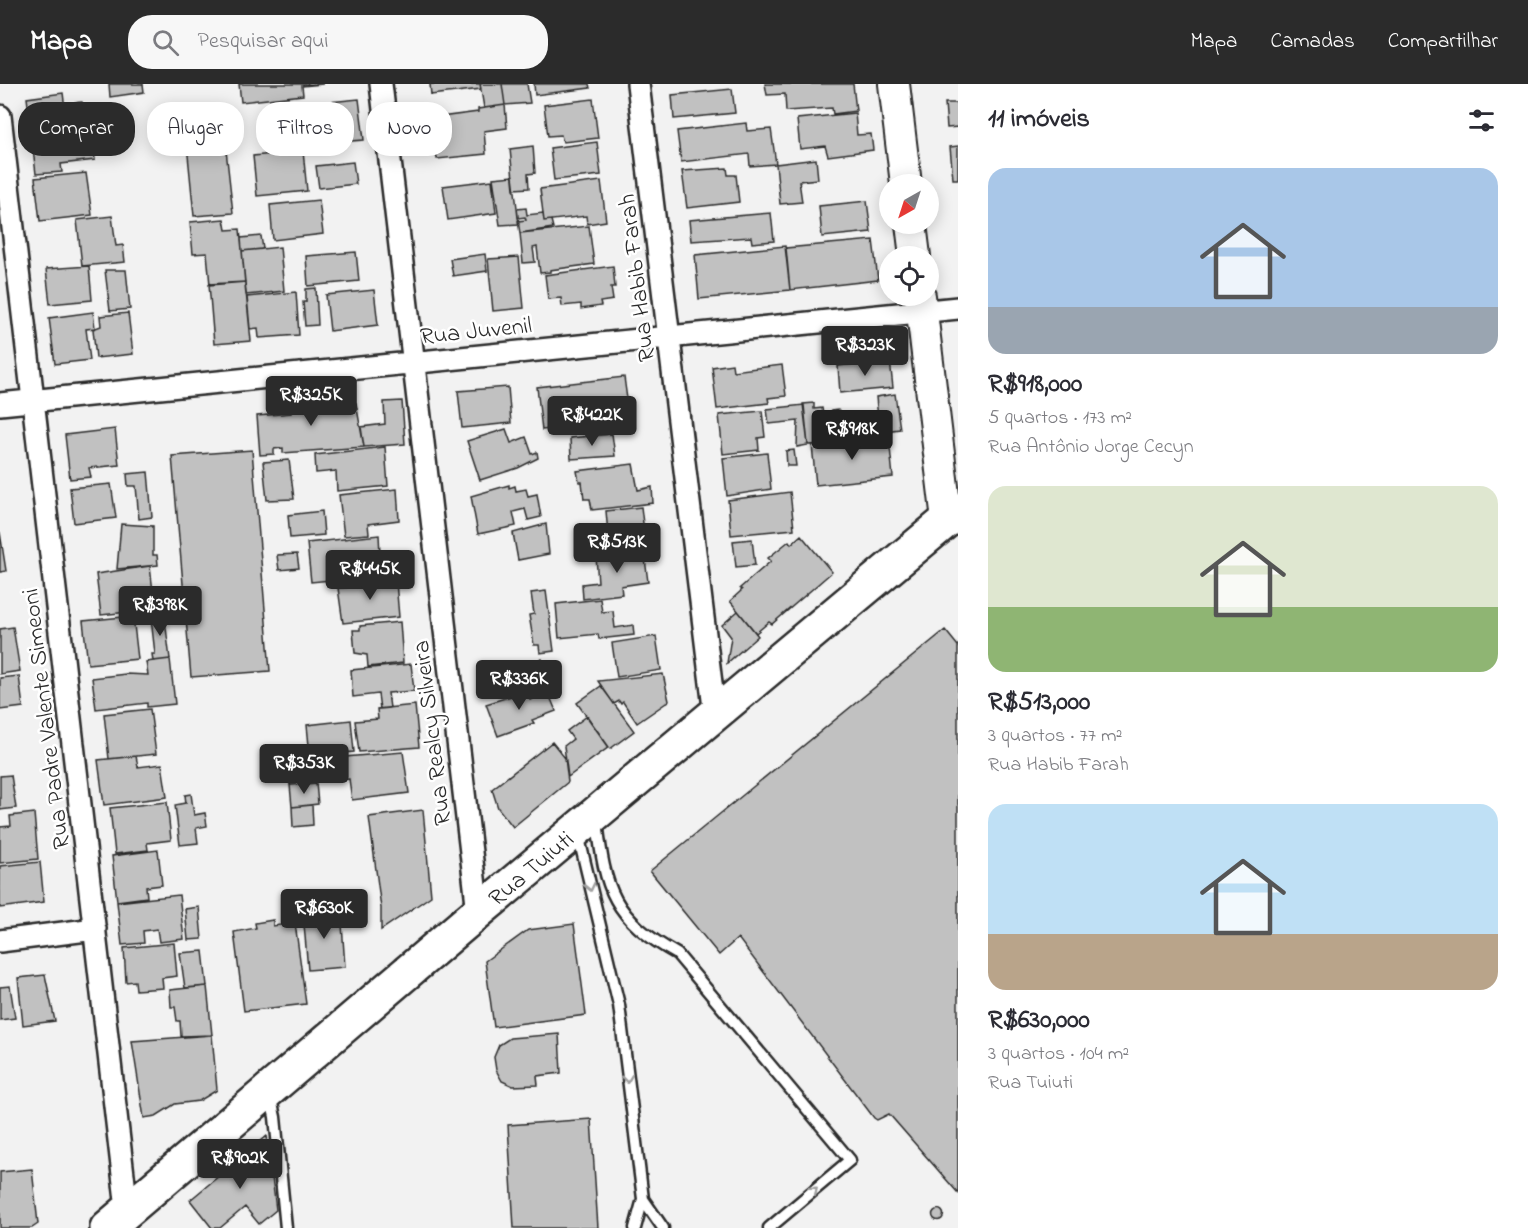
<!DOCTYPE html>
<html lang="pt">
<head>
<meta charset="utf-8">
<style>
  :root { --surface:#fff; --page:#f7f7f7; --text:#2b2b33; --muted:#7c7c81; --accent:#2b2b2b }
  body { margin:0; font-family:"Indie Flower",sans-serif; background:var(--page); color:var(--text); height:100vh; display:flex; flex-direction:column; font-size:22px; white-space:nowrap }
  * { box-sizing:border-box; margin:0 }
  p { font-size:20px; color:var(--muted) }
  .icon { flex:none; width:33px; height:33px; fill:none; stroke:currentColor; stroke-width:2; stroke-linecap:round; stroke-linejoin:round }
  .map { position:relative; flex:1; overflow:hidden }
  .sheet { display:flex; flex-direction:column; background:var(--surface); width:570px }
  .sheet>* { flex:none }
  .hud { position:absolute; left:18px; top:18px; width:570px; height:54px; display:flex; gap:12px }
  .needle { width:39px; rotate:219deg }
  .tools { position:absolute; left:879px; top:90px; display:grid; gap:12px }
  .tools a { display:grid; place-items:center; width:60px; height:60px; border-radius:50%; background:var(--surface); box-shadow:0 3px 15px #0003; font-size:30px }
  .price { position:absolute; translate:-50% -51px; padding:0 14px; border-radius:6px; background:var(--accent); color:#fff; font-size:20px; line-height:39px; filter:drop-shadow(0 2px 3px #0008) }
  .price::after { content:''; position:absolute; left:50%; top:36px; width:18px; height:14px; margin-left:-9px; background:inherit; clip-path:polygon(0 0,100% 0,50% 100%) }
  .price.active { background:#222; color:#fff }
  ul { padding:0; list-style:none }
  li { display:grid; align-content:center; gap:12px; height:318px; padding:0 30px }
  li span { display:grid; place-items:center; height:186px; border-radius:18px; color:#555 }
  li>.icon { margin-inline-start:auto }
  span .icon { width:108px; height:108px; fill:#fffc; stroke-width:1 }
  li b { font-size:26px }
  h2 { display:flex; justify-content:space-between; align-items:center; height:72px; padding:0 30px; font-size:26px }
  .tag { padding:0 21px; border-radius:24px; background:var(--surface); box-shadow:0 3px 15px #0003; font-size:21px; line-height:54px }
  .tag.active { background:var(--accent); color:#fff }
  header { display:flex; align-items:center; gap:36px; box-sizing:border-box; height:84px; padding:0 30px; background:var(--accent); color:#fff }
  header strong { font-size:28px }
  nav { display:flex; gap:33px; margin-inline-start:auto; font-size:21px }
  .search { width:420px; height:54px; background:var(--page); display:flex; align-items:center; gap:15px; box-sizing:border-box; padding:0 21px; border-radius:24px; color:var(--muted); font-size:22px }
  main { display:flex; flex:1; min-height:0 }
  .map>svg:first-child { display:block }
</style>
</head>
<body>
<header>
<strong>Mapa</strong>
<div class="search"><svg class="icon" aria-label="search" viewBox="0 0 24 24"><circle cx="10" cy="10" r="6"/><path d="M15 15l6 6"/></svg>Pesquisar aqui</div>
<nav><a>Mapa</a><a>Camadas</a><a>Compartilhar</a></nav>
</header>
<main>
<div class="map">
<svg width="958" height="1144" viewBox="0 0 958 1144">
  <rect width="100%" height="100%" fill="#f2f2f2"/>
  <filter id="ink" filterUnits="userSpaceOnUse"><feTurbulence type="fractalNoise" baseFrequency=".0167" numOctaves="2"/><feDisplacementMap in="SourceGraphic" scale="12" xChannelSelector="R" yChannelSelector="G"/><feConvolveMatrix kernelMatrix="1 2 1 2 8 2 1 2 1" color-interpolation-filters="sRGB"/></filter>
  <g filter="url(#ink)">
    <path fill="#c1c1c1" stroke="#2b2b2b" stroke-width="1.5" d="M109 0H143L144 8 110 13Z
      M239 0H323L302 2 303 11 241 18Z
      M430 0H480L481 5 431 11Z
      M480 0H502L505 21 484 24Z
      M502 0H527L530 19 505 21Z
      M534 0H589L590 4 535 11Z
      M765 0H853L856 27 833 30 832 24 786 27 785 10 767 11Z
      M732 5 735 29 674 35 672 11Z
      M63 9 67 40 31 44 27 14Z
      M359 15 364 56 325 59 319 19Z
      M593 15 598 54 563 58 561 51 548 52 544 21Z
      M82 18 84 31 73 32 71 19Z
      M945 19H958V43L947 44Z
      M505 21 507 44 484 47 486 70 437 75 433 34 478 28V25Z
      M855 29 857 51 871 50 873 66 828 72 825 62 800 65 797 35Z
      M746 39 747 47 771 45 776 80 750 82 749 70 681 78 677 47Z
      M92 41 95 76 61 80 62 88 36 90 31 48Z
      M225 57 233 129 194 132 187 61Z
      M597 58 601 91 554 96 550 64Z
      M533 62 535 89 528 90 529 104 514 105 510 65Z
      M958 62V95H953L950 63Z
      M303 67 307 107 257 112 253 72Z
      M816 75 818 95 799 97 802 118 780 120 776 80Z
      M353 78 356 100 319 104 316 82Z
      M727 84 728 91H736L739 118 687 124 682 87Z
      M86 89 92 131 40 137 35 94Z
      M513 92 519 140 500 141 493 94Z
      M492 96 496 129 448 136 443 102Z
      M601 97 606 137 587 140 586 132 544 137 540 105Z
      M319 116 323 150 273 156 270 121Z
      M867 117 871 148 822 153 819 122Z
      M526 124 527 131 543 129 544 137 551 136 553 144 520 149 518 137 526 136 525 133 518 134 517 125Z
      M771 129 774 157 752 159 751 153 691 157 689 136Z
      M112 132 116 162 123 161 125 178 82 182 77 136Z
      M224 135 226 146 240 145 245 198 210 201 207 169 193 170 190 138Z
      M589 142 594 180 550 186V188L540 189 537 163 533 164 535 178 523 179 520 149Z
      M261 152 263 165 242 167 241 154Z
      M873 156 878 196 790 206 786 164Z
      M785 162 790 206 699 215 695 171Z
      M280 163 284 207 246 211 242 167Z
      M356 168 359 197 308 202 306 172Z
      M485 170 487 187 453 192 450 175Z
      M519 173 524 224 493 227 488 175Z
      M89 182 92 216 50 220 46 185Z
      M613 182 615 203H611L613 216 600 218 601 222 581 225V220L562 222 561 214 548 215 545 191Z
      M105 186H126L130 225 110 227Z
      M245 198 251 257 214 260 209 200Z
      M316 204 318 241 305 242 303 218H306V205Z
      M374 206 378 241 330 247 326 211Z
      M296 208 299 251 259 254 258 244 250 245 247 213Z
      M93 228 95 244 86 245 90 276 55 280 49 234Z
      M128 229 133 270 96 274 93 245 101 242 100 232Z
      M888 254 889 272 862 274 861 256Z
      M890 276 893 304 840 309 838 282Z
      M732 280 733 287 782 281 786 312 768 314 769 319 717 325 712 283Z
      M624 293 629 330H626L627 337 542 346 537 303Z
      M508 303 511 339 462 344 458 307Z
      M323 308 325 322 356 319 364 363 283 369V364L274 365V370L260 371 257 332 291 329 289 313Z
      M895 310 900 345 852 351 853 357 828 360 827 349 833 348 831 327 838 326 842 331 851 330 852 338 878 335 876 313Z
      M402 317 405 360 364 363 361 343 385 340 384 318Z
      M814 319V325L822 324 828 360 808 361 803 320Z
      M804 321 808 361 797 363 798 337 769 340 767 325Z
      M762 327 765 353 758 354 759 366 723 370 719 331Z
      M115 345 119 381 89 384 91 393 70 395 65 351Z
      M506 345 511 359 526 353 532 370 537 368 538 374 518 384 480 396 467 357Z
      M612 350 615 372 571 375 570 354Z
      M889 354 893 393 816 401 812 361Z
      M385 363 388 402 337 407 336 387 316 389 315 371Z
      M252 366 270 587 191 593 172 372Z
      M794 366 796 382H787L786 367Z
      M767 369 771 405 727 412 723 374Z
      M289 376 294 415 267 416 263 378Z
      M633 380 638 406 652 403 653 419 592 426 590 415H584L582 398H579L577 387Z
      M148 388 152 433 139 435 136 402H128L127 390Z
      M111 400 116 434 74 439 70 404Z
      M509 401V404L515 402 516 407 526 405 528 412 537 410 541 433 528 436 525 425 513 428 516 442 478 450 471 412Z
      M397 405 399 436 368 440 369 450 344 452 339 411Z
      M790 408 794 445 731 451 728 416Z
      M641 423 646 464 603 470 601 451 608 450 606 427Z
      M322 427 324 451 290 454 288 431Z
      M121 440 153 442V471H157L158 481 117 485Z
      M546 440 549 470 518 476 513 449Z
      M0 448 6 487 0 488Z
      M379 451 380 470 349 473 351 494 311 498 307 459Z
      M801 451 832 488 772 540 769 538 756 549 730 517 742 506 740 504 771 477 768 474 789 457 791 460Z
      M752 455 755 481 736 483 733 457Z
      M644 467 648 498 621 502 622 510 583 515 582 500 598 498 596 473Z
      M297 470 299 484 279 486 277 471Z
      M150 482 155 525 101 531 96 490Z
      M389 491 390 499 396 498 399 533 343 539 338 504 367 502V494Z
      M546 507 554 567 540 569 539 561H534L529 531 534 530 531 509Z
      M600 515 602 528 613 527 615 544 633 541 634 551 599 555 598 550 559 554 556 520Z
      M738 527 758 552 727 579 731 553 722 541Z
      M164 528 170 575 153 577 152 570H155L151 534 147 535V530Z
      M133 532 138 575 88 580 83 537Z
      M400 538 403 579 368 583 367 571 355 569 353 546H360V542Z
      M13 543 20 587 0 590V545Z
      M945 546 958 562V1109L889 1030 877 1036 874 1034 738 854 719 871 650 787Z
      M656 552 661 586 617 593 612 559Z
      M170 575 175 620 147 623V619L96 625 92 594 126 590 148 591 146 578Z
      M542 575 551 597 522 608 517 609 513 599 501 603 497 592Z
      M411 580 414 607 388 609 390 624 380 625 378 610 353 613 351 586Z
      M663 590 669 617 637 639 623 618 621 620 619 617 614 620 598 597Z
      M19 592 23 623 0 626V594Z
      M601 602 634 647 610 665 577 619Z
      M527 607 530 616 548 608 556 627 532 636 534 639 498 652 486 620Z
      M415 621 419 663 359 668 355 637 378 635 377 625Z
      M150 625 156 670 109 675 104 630Z
      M587 632 609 663 568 693 564 662 573 655 567 647Z
      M351 636 354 668 310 672 307 641Z
      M552 658 565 674 568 698 513 743 498 724 492 705Z
      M403 668 409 709 352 716 349 695 335 696 333 674Z
      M136 672 138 683 162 680 167 713 104 721 98 676Z
      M315 680 316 699 290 701 288 682Z
      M11 691 16 724 0 726V692Z
      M316 699 318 720 292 723 290 701Z
      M191 710 194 731 205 729 207 742 196 744 198 759 180 761 175 721 186 719 185 711Z
      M167 718 171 756 147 759 148 766 115 770 110 724Z
      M312 721 313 741 293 743 292 723Z
      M423 726 431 812 381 846V824L369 733Z
      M34 729 38 775 0 779V743L11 742 10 732Z
      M158 766 162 801 146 803 147 813 117 817 112 772Z
      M40 778 44 818 0 824V782Z
      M179 811 184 855 159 858 157 845 143 847 144 859 122 861 117 818Z
      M199 823 202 855 188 856 185 825Z
      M341 826 345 883 308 886 303 829Z
      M273 836V842L295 839 306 920 244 927 234 848 256 844 255 839Z
      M574 840 586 931 494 943 485 877 528 846Z
      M174 859 177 892 162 894 163 904 136 906 135 897 126 898 124 864Z
      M203 867 207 902 185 904 180 869Z
      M45 891 55 937 23 941 18 894Z
      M10 902 15 934 0 936V903Z
      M207 902 212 951 181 952 180 937H177L175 923H171L170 906Z
      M559 950 561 989 537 992 538 1001 513 1002 502 997 496 986 494 973 499 961 510 954Z
      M212 951 217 1006 199 1017 175 1020 156 1032 144 1034 132 957Z
      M591 1035 598 1144H514L508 1041Z
      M267 1052 276 1126 259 1140 245 1123 220 1144H212L190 1116Z
      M32 1085 38 1140 32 1144H0V1088Z
      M932.5 1131a5.5 5.5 0 1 1 11 0a5.5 5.5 0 1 1-11 0Z"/>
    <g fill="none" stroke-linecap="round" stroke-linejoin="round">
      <defs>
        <path id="lane" d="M597 737C605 806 613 834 677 870L850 1076 769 1144
          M578 750 619 921 643 1115 663 1144
          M270 1011 275 1033 286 1144
          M635 1144 643 1115"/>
        <path id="street" d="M381 0 478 828
          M638 0 715 632
          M0 32 127 1125
          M0 320 958 224
          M0 857 95 845"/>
        <path id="secondary" d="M894 0 906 100
          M911 140 915 172
          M920 212 947 436"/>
        <g id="primary">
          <path id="s1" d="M107 1144 478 828 958 427"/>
        </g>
      </defs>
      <use href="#lane" stroke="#2b2b2b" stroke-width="15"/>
      <use href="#street" stroke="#2b2b2b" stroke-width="26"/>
      <use href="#secondary" stroke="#2b2b2b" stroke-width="34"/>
      <use href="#primary" stroke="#2b2b2b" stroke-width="38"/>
      <use href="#lane" stroke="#fff" stroke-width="10"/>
      <use href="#street" stroke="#fff" stroke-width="21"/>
      <use href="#secondary" stroke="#fff" stroke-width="30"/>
      <use href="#primary" stroke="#fff" stroke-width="33"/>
    </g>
    <defs><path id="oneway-chevron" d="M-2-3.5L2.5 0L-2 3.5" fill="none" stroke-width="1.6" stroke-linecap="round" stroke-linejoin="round" transform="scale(1.5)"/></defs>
    <g stroke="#a0a0a0">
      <use href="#oneway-chevron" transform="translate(590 803) rotate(77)"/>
      <use href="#oneway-chevron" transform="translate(627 995) rotate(83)"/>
      <use href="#oneway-chevron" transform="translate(814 1106) rotate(-40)"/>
    </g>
  </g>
  <g text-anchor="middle" stroke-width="5" stroke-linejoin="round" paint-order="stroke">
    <g font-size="24" fill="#2b2b2b" stroke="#fff">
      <text transform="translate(636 194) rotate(-97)" y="8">Rua Habib Farah</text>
      <text transform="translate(476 246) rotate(-6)" y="8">Rua Juvenil</text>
      <text transform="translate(45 635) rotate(-97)" y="8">Rua Padre Valente Simeoni</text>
      <text transform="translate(431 649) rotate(-97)" y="8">Rua Realcy Silveira</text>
      <text dy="8" stroke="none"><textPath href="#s1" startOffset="556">Rua Tuiuti</textPath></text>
    </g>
  </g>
</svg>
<div class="tools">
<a><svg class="needle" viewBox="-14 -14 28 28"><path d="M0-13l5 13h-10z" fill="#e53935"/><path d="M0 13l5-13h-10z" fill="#7c7c81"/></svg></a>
<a><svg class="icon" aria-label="locate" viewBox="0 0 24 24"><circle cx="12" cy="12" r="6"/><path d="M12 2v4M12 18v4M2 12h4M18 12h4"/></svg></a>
</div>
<b class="price" style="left:865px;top:293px">R$323K</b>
<b class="price" style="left:311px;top:343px">R$325K</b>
<b class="price" style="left:592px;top:363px">R$422K</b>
<b class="price active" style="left:852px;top:377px">R$918K</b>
<b class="price" style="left:617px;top:490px">R$513K</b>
<b class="price" style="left:370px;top:517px">R$445K</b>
<b class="price" style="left:160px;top:553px">R$398K</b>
<b class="price" style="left:519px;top:627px">R$336K</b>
<b class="price" style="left:304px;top:711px">R$353K</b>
<b class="price" style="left:324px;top:856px">R$630K</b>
<b class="price" style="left:240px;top:1106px">R$902K</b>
<div class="hud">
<a class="tag active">Comprar</a>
<a class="tag">Alugar</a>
<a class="tag">Filtros</a>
<a class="tag">Novo</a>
</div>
</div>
<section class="sheet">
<h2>11 imóveis<svg class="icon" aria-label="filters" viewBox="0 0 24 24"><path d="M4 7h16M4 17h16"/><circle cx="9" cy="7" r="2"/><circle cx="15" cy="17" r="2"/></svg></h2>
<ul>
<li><span style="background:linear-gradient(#a9c7e8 75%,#9aa5b1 0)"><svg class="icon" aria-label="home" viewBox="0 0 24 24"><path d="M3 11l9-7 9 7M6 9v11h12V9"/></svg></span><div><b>R$918,000</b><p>5 quartos · 173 m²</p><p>Rua Antônio Jorge Cecyn</p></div></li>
<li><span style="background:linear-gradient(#dfe7d0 65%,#8fb573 0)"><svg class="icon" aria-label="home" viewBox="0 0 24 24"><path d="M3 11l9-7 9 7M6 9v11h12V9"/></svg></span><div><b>R$513,000</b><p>3 quartos · 77 m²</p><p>Rua Habib Farah</p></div></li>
<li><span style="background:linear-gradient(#bfe0f5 70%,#b9a48a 0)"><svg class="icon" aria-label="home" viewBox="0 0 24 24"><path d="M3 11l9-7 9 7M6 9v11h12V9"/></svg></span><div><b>R$630,000</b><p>3 quartos · 104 m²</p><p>Rua Tuiuti</p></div></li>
</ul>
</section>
</main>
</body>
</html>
